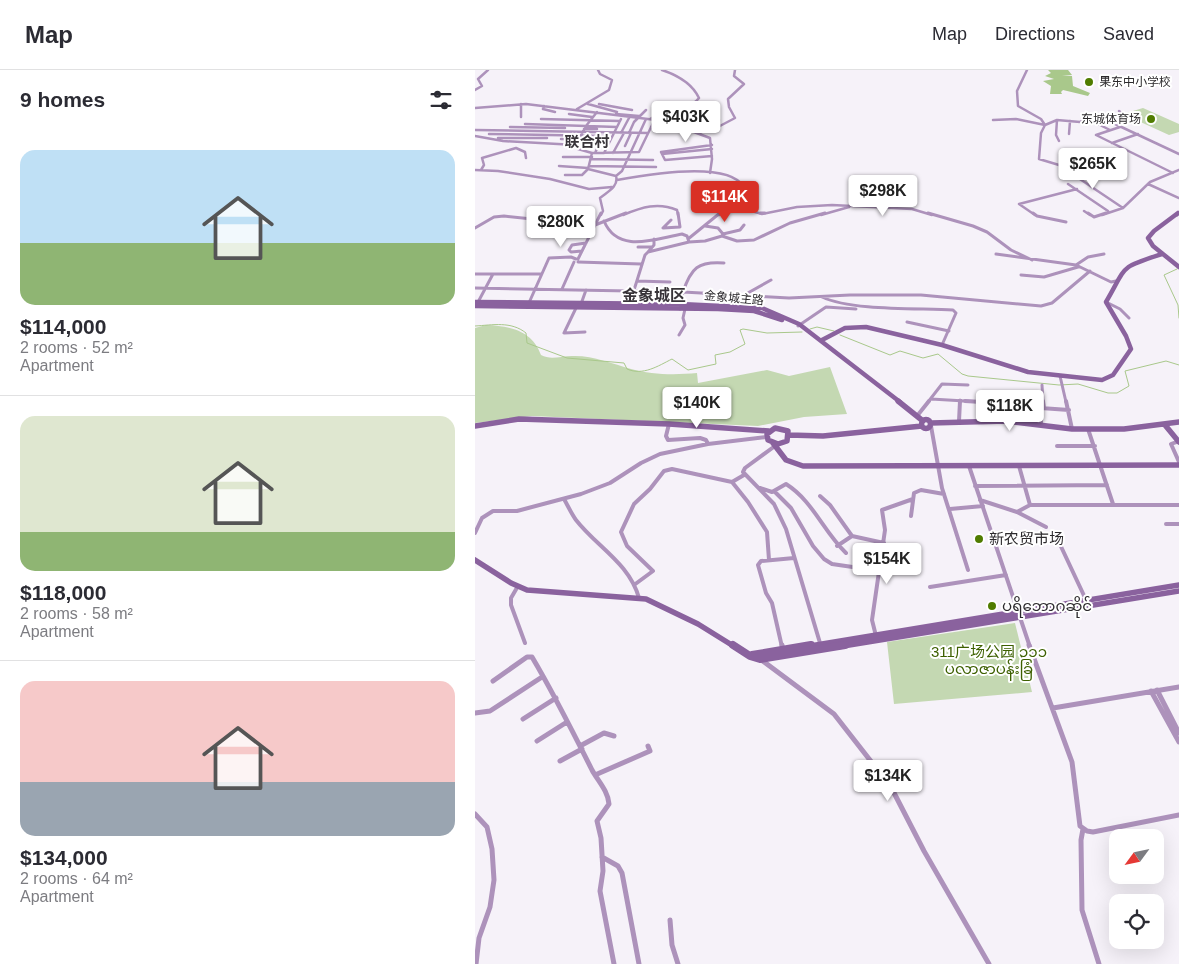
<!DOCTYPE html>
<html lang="en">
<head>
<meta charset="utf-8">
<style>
  :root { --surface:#fff; --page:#f7f7f7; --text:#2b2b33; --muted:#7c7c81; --line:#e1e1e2; --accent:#d93025 }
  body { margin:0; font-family:Helvetica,"Noto Sans SC","Noto Sans Myanmar",sans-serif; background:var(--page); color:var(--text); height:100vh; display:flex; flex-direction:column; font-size:19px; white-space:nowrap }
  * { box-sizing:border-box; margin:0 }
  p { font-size:16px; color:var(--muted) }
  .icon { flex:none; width:28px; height:28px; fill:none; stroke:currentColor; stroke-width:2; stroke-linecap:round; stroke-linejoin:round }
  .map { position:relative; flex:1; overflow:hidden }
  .details { display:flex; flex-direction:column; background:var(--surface); width:475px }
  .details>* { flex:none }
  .needle { width:32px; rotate:237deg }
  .fabs { position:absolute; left:634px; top:759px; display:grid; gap:10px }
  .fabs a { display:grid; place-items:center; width:55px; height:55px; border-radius:10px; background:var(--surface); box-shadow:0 5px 20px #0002; font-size:25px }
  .price { position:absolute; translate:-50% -42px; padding:0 11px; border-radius:5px; background:#fff; color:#222; font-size:16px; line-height:32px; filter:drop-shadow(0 1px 2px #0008) }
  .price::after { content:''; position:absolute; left:50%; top:30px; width:15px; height:11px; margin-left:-8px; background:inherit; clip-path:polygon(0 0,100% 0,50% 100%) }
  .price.selected { background:var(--accent); color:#fff }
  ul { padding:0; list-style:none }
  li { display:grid; align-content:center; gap:10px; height:265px; padding:0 20px }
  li+li { border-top:1px solid var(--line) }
  li span { display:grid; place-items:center; height:155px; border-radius:15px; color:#555 }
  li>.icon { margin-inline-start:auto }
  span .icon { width:90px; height:90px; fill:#fffc; stroke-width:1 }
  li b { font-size:21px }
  h2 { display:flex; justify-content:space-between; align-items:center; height:60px; padding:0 20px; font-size:21px }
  header { display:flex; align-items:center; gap:30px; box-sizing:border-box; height:70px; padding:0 25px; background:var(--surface); border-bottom:1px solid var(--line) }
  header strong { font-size:24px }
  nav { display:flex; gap:28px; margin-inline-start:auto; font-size:18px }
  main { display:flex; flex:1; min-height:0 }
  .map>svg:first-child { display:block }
</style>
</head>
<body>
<header>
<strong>Map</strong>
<nav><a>Map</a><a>Directions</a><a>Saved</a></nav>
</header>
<main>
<section class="details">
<h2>9 homes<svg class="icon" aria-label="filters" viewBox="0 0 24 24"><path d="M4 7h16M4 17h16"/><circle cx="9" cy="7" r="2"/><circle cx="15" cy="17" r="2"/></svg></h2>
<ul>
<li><span style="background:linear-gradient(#bfe0f5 60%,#8fb573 0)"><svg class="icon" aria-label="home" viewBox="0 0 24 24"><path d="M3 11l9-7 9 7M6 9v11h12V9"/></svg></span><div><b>$114,000</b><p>2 rooms · 52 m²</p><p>Apartment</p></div></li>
<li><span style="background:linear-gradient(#dfe7d0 75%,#8fb573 0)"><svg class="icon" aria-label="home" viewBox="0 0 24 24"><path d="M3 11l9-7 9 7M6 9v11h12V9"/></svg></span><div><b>$118,000</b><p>2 rooms · 58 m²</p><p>Apartment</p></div></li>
<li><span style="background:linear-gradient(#f6c9c9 65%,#9aa5b1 0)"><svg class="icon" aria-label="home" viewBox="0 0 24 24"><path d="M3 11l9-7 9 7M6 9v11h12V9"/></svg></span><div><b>$134,000</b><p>2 rooms · 64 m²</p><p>Apartment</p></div></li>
</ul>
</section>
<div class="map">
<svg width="704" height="894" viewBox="0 0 704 894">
  <rect width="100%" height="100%" fill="#f6f2f9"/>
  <path fill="#c4d8b2" d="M668 38 704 54V62L694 65 648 44Z
    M11 255C34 256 57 260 66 285 77 291 87 285 100 286 119 286 138 294 156 299 177 305 201 305 222 303L223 313 292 300 314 306 355 297 372 344 329 347 283 356 57 346 0 353V258Z
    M540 553 557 622 419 634 412 572Z"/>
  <path fill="#a9c88b" d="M573 0H593L597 5H587L597 6 598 16 615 23 613 26 588 20 586 22 587 24H575L576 16 568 11 579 9 570 6 576 3Z"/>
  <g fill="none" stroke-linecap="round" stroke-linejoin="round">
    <path stroke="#a9c88b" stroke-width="1" d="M702 199 689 205 703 235 704 248
      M0 256C18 255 36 251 51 263L52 273 92 288 149 293 152 299C168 306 183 296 197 289L213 300 241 294 240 285 255 282 270 274 265 260 268 259 292 263 327 262
      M335 259 342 257 359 261
      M365 265 415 285 425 281 448 288 463 284 487 304 493 306 584 315 603 314 633 323H642L654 316 650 301 691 291 704 295"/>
    <path stroke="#ad92bb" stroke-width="2.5" d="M552 0 542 21 543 36 566 49 570 55
      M0 20 7 16 3 9 13 0
      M46 34V47
      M113 34 142 42
      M124 34 157 40
      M69 36 68 39 80 42
      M0 38 51 34 189 51 235 68 237 89 235 103
      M102 39 134 20 137 10 125 4 123 0
      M644 41 648 44 645 46
      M122 42 111 56 101 75 103 79 117 83 113 99 141 106
      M190 43V39L196 35 205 34
      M94 44 117 47
      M141 44 164 46
      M644 46 637 50 640 54 704 84
      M66 49 145 51
      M175 49C189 40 214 41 224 28 217 13 202 5 187 0
      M613 49 635 60
      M518 50 541 49 570 55 582 50 605 52 618 46H644
      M582 50 581 65 584 71
      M50 54 142 57
      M230 55 244 50
      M570 55 566 63 564 89 584 95 648 138
      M35 57 90 58
      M176 57H190
      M645 57 621 65 698 103
      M109 59H122
      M0 60 173 63
      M230 61V51L239 47
      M146 63 154 48
      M154 63 159 52 171 40
      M223 63 243 57 260 48 254 37 253 29 269 14 259 6 260 0
      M14 64 129 66
      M594 64 595 51
      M0 66 28 71 101 75
      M23 68H72
      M86 69 126 70 120 83
      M637 73 663 64
      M237 75 186 82 190 90 237 86
      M150 76 156 63
      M117 83 164 82 180 49
      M129 83 146 49
      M138 83 149 63
      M187 84 237 79
      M88 87H117
      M116 89 178 90
      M84 96 113 98
      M114 96 181 97
      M0 100 23 101 75 109 114 119 137 117
      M6 100 9 95 7 88 41 78 50 82 51 88
      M90 105H107L113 99
      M142 110C169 105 253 90 269 117L256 135 244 145
      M593 114 633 141
      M673 114 704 128
      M256 135 287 144 322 137 357 135 437 139 457 145
      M609 141 615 145
      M126 145 128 141 125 128C132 122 144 117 141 106L147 101 171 49
      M148 145C167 137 183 132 202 140L203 145
      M346 145 374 137
      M560 145 544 134 602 119
      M627 145 648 138 675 112 704 100"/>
    <path stroke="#ad92bb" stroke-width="3" d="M285 143H290
      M453 143 498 156 512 162 536 180 557 190
      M558 143 562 146 591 152
      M613 143 619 147 631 143
      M196 150 188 158 205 157 203 143
      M129 151C143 184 179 169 207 164L212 166 213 169
      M230 156 243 158 248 164 247 166
      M0 158 19 147 29 146 57 149 72 154 90 151
      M94 162 103 157 120 155 151 143
      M248 164 265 160 269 155
      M214 172 230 171 247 166 262 171 279 170 315 153 350 143
      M163 177H177
      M107 181 96 182 94 180 97 175 111 173
      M173 182 179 175V169
      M521 184 601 195 636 212 641 211
      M103 189 126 143
      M103 192 166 194
      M601 195 613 187 629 184
      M0 204H66
      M546 205 569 207 603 197
      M162 211 195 212
      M0 218 208 222C216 198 223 191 249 193
      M87 219 99 192
      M271 224 296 210
      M347 227C377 241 443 238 478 240L481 243 467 275
      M631 232 645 239 654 248
      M2 234 18 204
      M106 234 111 220
      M53 235 74 188 96 187 101 189
      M154 236 170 185 173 182 214 172 213 169 245 143
      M101 238 89 263 110 262
      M205 239 208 222 314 228 375 225H446L566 236 577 233 615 201
      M432 252 474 261
      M323 256 351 237 381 239
      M204 265 210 255 208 248 210 239
      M585 306 591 332
      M567 315 568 332
      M456 329 507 332
      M453 332 467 314 493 315
      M485 332V330"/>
    <path stroke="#ad92bb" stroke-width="4" d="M490 331 507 332
      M568 331 569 338
      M591 331 597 359
      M537 336 594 340
      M566 338V354
      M442 346 454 331
      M484 351 485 331
      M194 354 191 366 193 370 225 368 231 370 233 374
      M456 356 467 418 493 500
      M613 359 638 434
      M704 371 696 374 704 392
      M300 376 270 398 268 402 299 434 311 459 345 573
      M582 376H620
      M494 396 555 577
      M544 396 555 435
      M257 412 273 432 292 462 294 490
      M500 416 632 415
      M285 418 297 422 311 414C338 431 348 461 371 483
      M299 421 316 438 338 476 349 489 357 494 405 501
      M345 426 355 435 377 466 409 473
      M89 429C93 436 96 443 101 450 122 477 154 493 164 528
      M505 430 542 442 571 457
      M475 439 508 436
      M542 442 555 435H704
      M436 446 439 423 446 420 469 424
      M691 454H704
      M0 463 7 448 18 441H42L106 424 135 413 166 393 185 384 233 374 292 367
      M582 468 612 532
      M362 476 377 466
      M159 515 178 501 152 476 146 462 159 434 175 419 189 401 197 399 257 412 269 405
      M43 516 36 528V535L50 573
      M455 517 531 505
      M401 566 397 550 410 460 407 440 438 429
      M307 577 297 533 291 523 283 495 286 491 319 488"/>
    <path stroke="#ad92bb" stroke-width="5" d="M307 575 308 580
      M554 575 597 692 605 756 612 761 618 762 704 745
      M285 589 359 644 416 717 449 781 514 894
      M18 611 52 587H57C79 624 98 662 117 700 123 711 133 721 134 734L122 751 126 768 128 801 125 821 139 894
      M682 620 704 663
      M676 621 704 672
      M578 638 704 617
      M0 643 15 641 67 607
      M48 649 81 628
      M62 671 92 652
      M105 676 129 663 139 666
      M85 691 107 679
      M120 705 175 681 173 676
      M0 744 12 757 17 779 19 810 15 837 4 868 1 894
      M608 759 606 770 607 840 624 894
      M127 787 143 796 147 803 164 894
      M195 850 197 875 203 894"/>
    <path stroke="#8a629e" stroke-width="3" d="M702 145 704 143"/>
    <path stroke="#8a629e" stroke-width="4.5" d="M703 143 679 161 673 168 678 176 704 197
      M0 232 206 234 287 238 324 254 425 332
      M0 236 243 239 279 241 307 250
      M347 270 370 258 391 257 467 275 553 302 627 310 638 305 656 279 651 266 631 232C653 194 644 198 687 184"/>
    <path stroke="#8a629e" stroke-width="5.5" d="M423 331 448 351
      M446.5 354a4.5 4.5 0 1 1 9 0a4.5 4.5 0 1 1-9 0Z
      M456 353 531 351 597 359H649L704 352
      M690 355 704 372
      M0 356 44 349 194 354 294 361
      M300 358 313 361 312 371 303 374 293 370 292 364Z
      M314 365 348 366 447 356
      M298 373 311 390 328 396 704 395
      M0 490 36 513 52 520 171 529 223 554 260 577
      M329 577 704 515
      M362 577 704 521"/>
    <path stroke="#8a629e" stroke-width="8" d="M258 575 275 586 285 589 370 575
      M277 585 336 575"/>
  </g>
  <g fill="#507c00" stroke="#fff" stroke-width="2">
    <circle cx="614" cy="12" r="5"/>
    <circle cx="676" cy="49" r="5"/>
    <circle cx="504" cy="469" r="5"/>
    <circle cx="517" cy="536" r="5"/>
  </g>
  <g text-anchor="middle" stroke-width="4" stroke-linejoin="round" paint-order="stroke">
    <g font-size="12" fill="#2c2a2d" stroke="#fff" text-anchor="start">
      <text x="624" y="16">果东中小学校</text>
      <text x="666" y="53" text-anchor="end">东城体育场</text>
    </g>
    <g font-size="12" fill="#2c2a2d" stroke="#fff">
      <text transform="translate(259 228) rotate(5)" y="4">金象城主路</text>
    </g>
    <g font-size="15" font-weight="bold" fill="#383439" stroke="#fff">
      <text x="112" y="77">联合村</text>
    </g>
    <g font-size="15" fill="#2c2a2d" stroke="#fff" text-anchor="start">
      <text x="514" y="474">新农贸市场</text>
      <text x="527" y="541">ပရိဘောဂဆိုင်</text>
    </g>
    <g font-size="15" fill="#3d6000" stroke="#fff">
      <text x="514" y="587">311广场公园 ၃၁၁<tspan x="514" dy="17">ပလာဇာပန်းခြံ</tspan></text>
    </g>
    <g font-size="16" font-weight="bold" fill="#383439" stroke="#fff">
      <text x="179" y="231">金象城区</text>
    </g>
  </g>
</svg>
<div class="fabs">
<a><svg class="needle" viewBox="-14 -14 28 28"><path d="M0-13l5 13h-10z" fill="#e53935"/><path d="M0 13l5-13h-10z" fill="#7c7c81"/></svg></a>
<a><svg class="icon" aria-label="locate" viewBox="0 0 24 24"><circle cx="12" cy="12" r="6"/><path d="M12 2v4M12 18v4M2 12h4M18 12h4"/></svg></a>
</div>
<b class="price" style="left:211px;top:73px">$403K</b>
<b class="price" style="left:618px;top:120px">$265K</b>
<b class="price" style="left:408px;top:147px">$298K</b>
<b class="price selected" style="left:250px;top:153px">$114K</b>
<b class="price" style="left:86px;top:178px">$280K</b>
<b class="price" style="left:222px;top:359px">$140K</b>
<b class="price" style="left:535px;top:362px">$118K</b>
<b class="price" style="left:412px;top:515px">$154K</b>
<b class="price" style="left:413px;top:732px">$134K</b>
</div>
</main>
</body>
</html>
